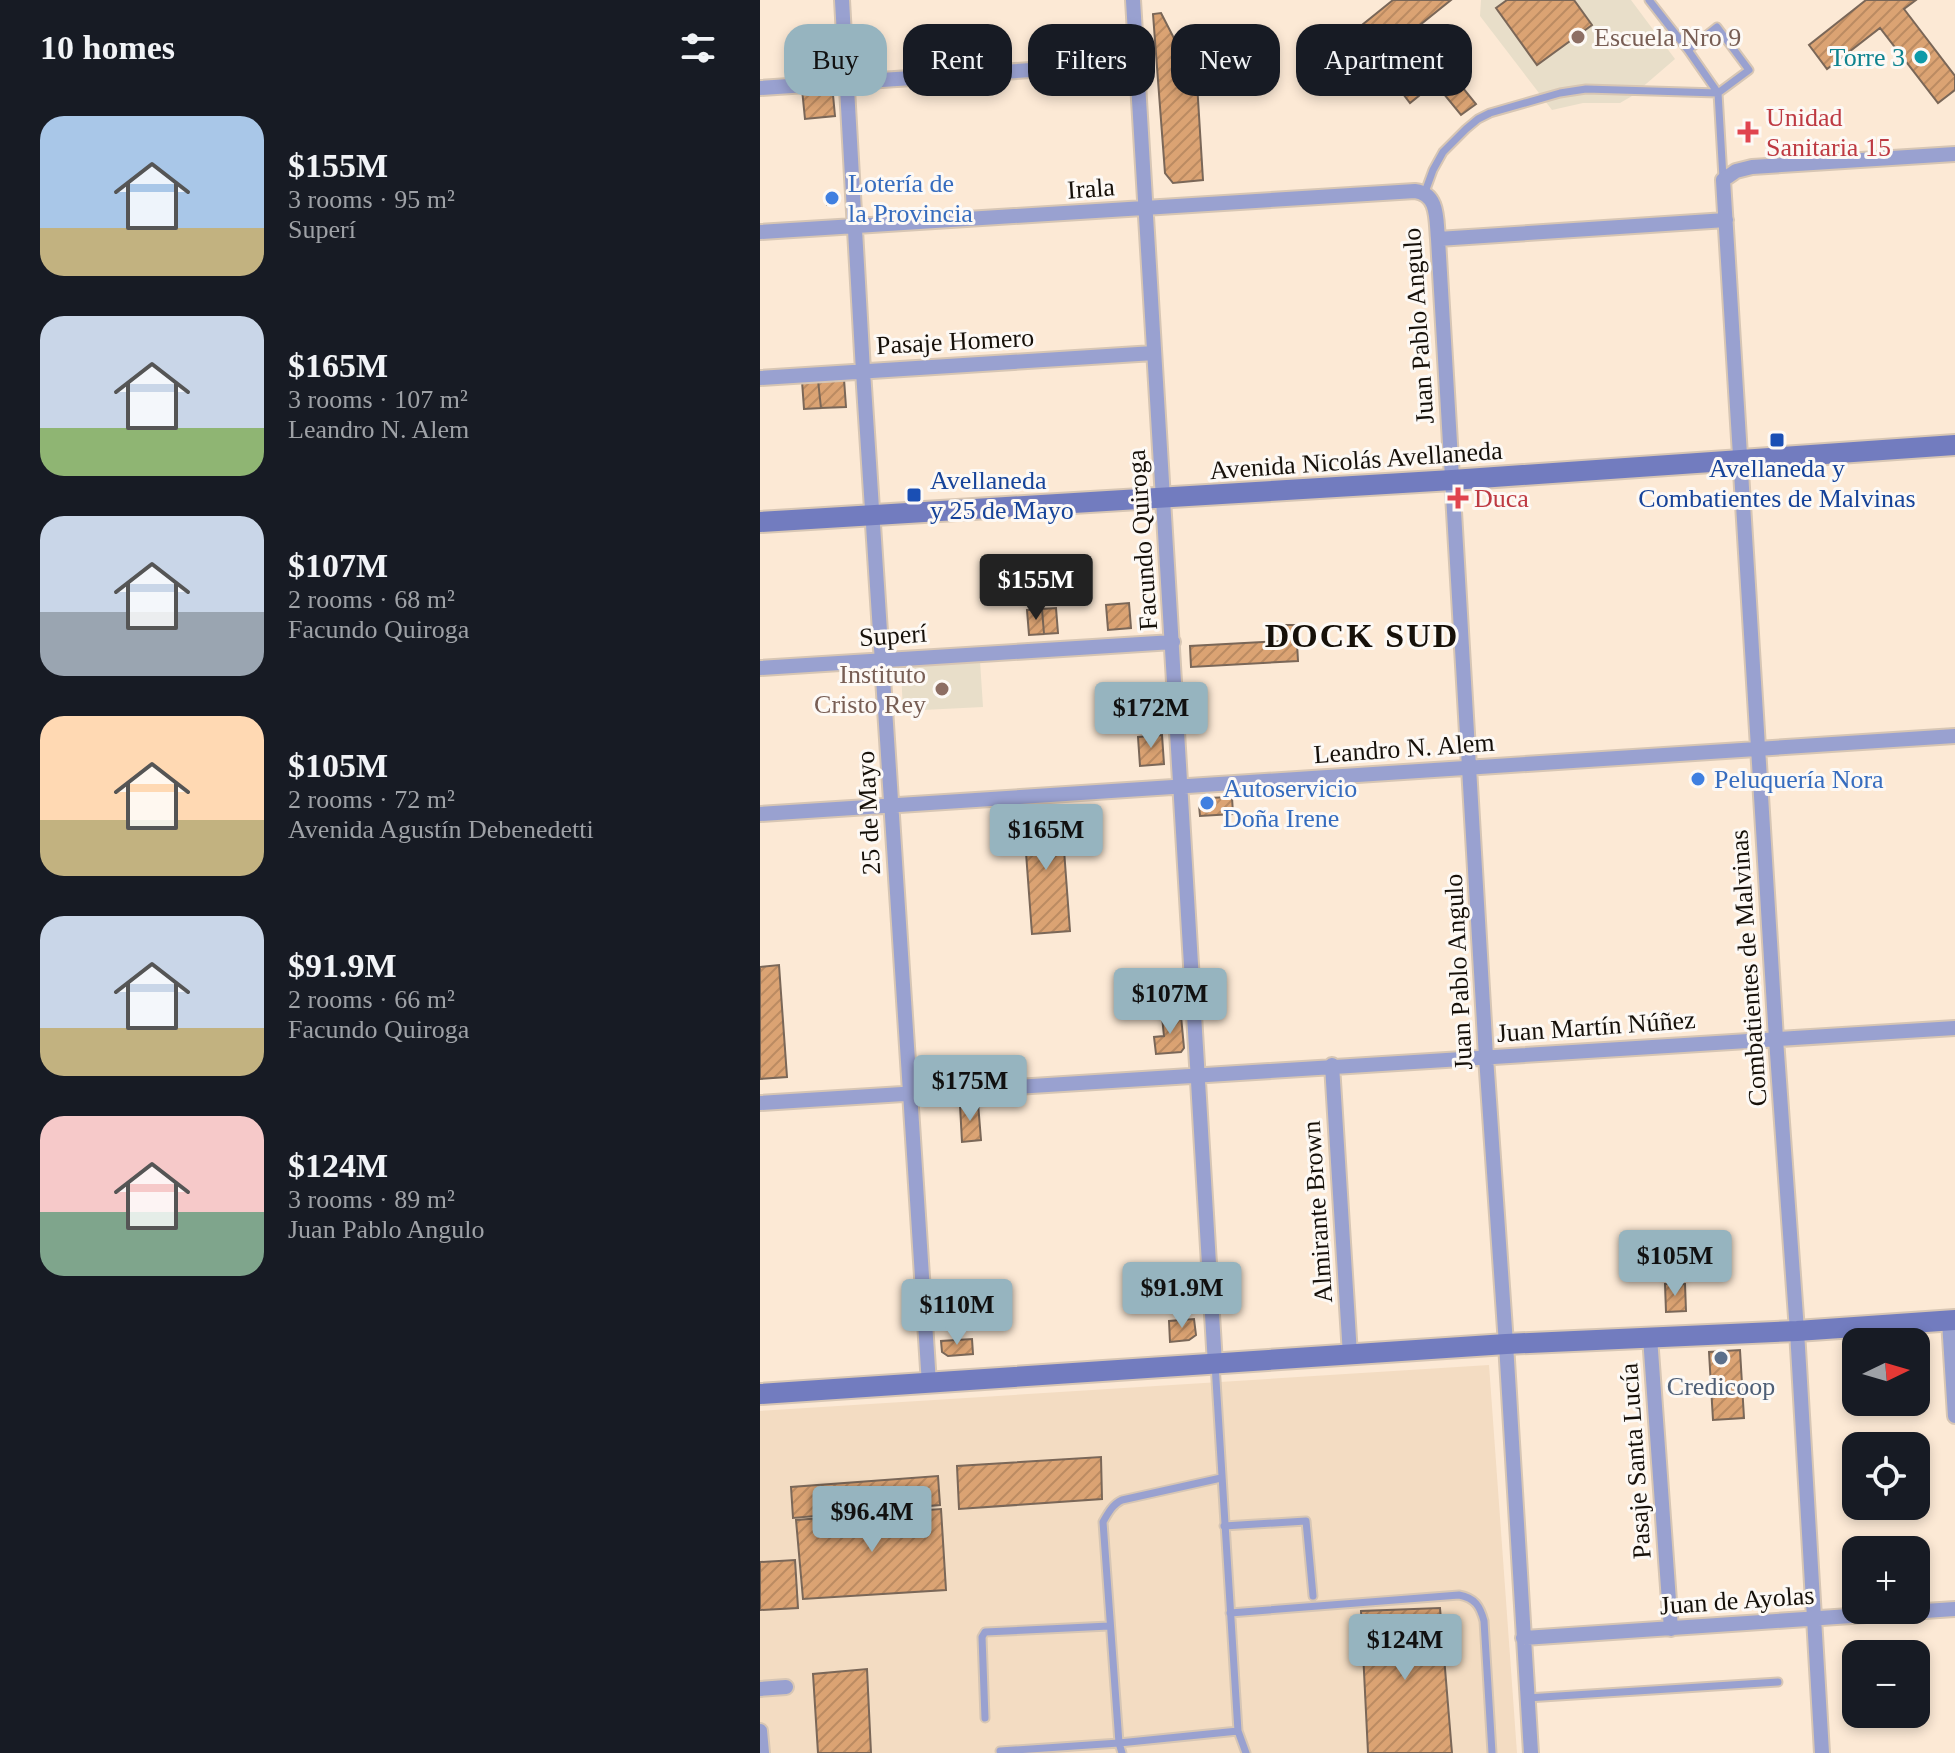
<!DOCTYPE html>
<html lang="en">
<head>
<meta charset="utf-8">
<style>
  :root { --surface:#171b24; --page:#242831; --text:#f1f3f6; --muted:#9ea1a6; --accent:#96b4bf }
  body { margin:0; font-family:Georgia,serif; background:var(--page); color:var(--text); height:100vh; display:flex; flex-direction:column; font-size:30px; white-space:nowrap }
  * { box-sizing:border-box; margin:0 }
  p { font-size:26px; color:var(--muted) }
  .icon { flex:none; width:44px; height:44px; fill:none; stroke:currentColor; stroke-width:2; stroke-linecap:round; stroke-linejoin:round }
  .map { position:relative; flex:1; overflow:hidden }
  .panel { display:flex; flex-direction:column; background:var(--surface); width:760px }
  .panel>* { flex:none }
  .top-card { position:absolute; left:24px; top:24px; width:760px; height:72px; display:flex; gap:16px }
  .needle { width:52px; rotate:85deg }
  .fabs { position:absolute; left:1082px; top:1328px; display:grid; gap:16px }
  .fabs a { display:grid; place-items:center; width:88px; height:88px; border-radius:16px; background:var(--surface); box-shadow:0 4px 12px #0003; font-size:40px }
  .price { position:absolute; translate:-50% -68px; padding:0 18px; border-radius:8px; background:var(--accent); color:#111; font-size:26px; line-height:52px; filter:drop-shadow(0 2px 4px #0008) }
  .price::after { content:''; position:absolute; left:50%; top:48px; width:24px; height:18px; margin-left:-12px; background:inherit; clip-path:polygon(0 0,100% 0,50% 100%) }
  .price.on { background:#222; color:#fff }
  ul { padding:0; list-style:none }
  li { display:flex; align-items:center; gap:24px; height:200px; padding:0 40px }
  li span { display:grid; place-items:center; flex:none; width:224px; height:160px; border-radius:24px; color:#555 }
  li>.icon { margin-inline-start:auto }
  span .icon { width:96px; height:96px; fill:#fffc; stroke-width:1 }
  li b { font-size:34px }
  h2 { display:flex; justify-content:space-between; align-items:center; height:96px; padding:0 40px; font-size:34px }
  .pill { padding:0 28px; border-radius:24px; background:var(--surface); box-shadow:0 4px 12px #0003; font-size:28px; line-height:72px }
  .pill.on { background:var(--accent); color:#111 }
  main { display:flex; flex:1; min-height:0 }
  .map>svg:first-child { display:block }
</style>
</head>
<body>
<main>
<section class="panel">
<h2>10 homes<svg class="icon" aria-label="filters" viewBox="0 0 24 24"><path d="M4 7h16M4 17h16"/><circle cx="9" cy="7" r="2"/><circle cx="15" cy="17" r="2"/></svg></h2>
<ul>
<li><span style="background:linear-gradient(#a9c7e8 70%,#c2b280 0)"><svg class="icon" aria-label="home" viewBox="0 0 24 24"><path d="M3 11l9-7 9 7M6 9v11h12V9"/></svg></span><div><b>$155M</b><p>3 rooms · 95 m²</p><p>Superí</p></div></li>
<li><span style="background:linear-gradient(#c9d6e8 70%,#8fb573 0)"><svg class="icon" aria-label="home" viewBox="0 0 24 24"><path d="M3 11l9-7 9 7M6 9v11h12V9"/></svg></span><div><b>$165M</b><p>3 rooms · 107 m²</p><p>Leandro N. Alem</p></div></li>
<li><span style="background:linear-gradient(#c9d6e8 60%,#9aa5b1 0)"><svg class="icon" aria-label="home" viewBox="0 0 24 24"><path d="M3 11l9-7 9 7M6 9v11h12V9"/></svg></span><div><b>$107M</b><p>2 rooms · 68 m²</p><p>Facundo Quiroga</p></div></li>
<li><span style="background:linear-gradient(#ffd9b3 65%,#c2b280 0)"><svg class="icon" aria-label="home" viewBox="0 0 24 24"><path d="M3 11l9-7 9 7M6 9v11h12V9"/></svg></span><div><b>$105M</b><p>2 rooms · 72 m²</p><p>Avenida Agustín Debenedetti</p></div></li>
<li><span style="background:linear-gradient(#c9d6e8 70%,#c2b280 0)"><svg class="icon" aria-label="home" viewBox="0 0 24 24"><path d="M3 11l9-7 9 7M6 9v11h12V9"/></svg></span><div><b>$91.9M</b><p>2 rooms · 66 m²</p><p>Facundo Quiroga</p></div></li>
<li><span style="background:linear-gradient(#f6c9c9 60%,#7fa58c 0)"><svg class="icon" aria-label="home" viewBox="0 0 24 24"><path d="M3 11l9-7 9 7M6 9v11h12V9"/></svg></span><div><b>$124M</b><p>3 rooms · 89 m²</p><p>Juan Pablo Angulo</p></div></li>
</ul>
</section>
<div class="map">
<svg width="1195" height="1753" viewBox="0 0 1195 1753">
  <defs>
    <pattern id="building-hatch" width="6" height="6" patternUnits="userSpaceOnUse" patternTransform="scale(2)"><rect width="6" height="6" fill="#dba373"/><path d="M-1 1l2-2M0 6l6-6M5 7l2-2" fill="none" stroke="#bb8b62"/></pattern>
  </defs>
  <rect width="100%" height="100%" fill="#fce9d5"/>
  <path fill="#f3dcc2" d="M729 1365 757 1753H0V1411Z"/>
  <path fill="#e8dec9" d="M721 0H871L915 59 872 96 860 103H823L792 110 720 16Z
    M220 661 223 707 143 711 141 671 148 665Z"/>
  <path fill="url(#building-hatch)" stroke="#7a6758" stroke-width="2" d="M633 0H691L655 29 716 104 701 115 675 83 650 103 640 90 659 74 633 41 591 75 571 50Z
    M747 0H814L832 25 777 65 736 8Z
    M1106 0H1156L1144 9 1195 76V90L1178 103 1120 28 1067 69 1049 45Z
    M401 13 437 83 443 180 413 183 405 173 393 14Z
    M61 87 73 95 75 116 45 119 42 89Z
    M78 193V201L75 204 67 205 66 194Z
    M84 379 86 407 61 408 58 380Z
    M58 380 61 408 44 409 42 381Z
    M369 603 371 628 348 630 346 605Z
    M296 608 298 633 284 634 282 609Z
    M282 609 284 634 269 635 267 610Z
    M520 625H536L538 661 431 667 430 646 520 641Z
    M402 735 404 764 380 766 378 737Z
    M472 797 473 814 440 816 439 805 447 798Z
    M301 809 310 931 272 934 263 812Z
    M19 965 27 1077 0 1079V967Z
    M421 1016 424 1048 421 1052 396 1054 394 1037 404 1036 402 1017Z
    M218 1103 221 1140 202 1142 200 1105Z
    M905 1284H925L926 1311 906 1312Z
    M434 1319 436 1335 429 1340 410 1342 409 1321Z
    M212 1339 213 1354 188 1356 182 1352 181 1341Z
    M980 1350 984 1418 953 1420 949 1352Z
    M341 1457 342 1499 199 1509 197 1466Z
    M178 1476 180 1505 33 1518 31 1487Z
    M181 1509 186 1590 43 1599 36 1520Z
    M35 1560 38 1608 0 1610V1562Z
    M680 1608 692 1753H608L601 1611Z
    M107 1669 111 1753H58L53 1674Z"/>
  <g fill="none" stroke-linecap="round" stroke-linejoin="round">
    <defs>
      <path id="lane" d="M889 0 928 50
        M665 192 673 170 683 152 706 129 718 119 730 113 800 93 826 89 958 93 989 70 957 27 928 50 958 93 963 178
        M464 1526 546 1521 553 1596
        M470 1613 699 1595C715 1598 720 1606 724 1621L732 1753
        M767 1698 1018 1682
        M225 1718 222 1637 225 1632 349 1626
        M478 1731 486 1753
        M240 1751 359 1743 478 1731 455 1364
        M362 1753 359 1743 343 1522C348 1513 353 1504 362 1500L461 1478"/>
      <path id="street" d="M82 0 103 371 169 1384
        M373 0 455 1364
        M0 88 377 63
        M0 232 655 191C679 194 676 220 678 239L726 1057 746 1344 771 1753
        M678 239 966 220
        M0 378 394 353
        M0 668 413 642
        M0 814 1195 736
        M572 1065 590 1355
        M0 1103 1195 1028
        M1189 1321 1195 1416
        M890 1337 911 1629
        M763 1638 1195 1609
        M0 1689 26 1687
        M0 1731 2 1753
        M1062 1753 1037 1331 1016 1039 963 180 976 171 992 167 1195 154"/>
      <path id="secondary" d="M0 522 692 480 1195 445
        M0 1394 746 1344 1037 1331 1195 1320"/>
    </defs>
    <use href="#lane" stroke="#d7c6b4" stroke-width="11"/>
    <use href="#street" stroke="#d7c6b4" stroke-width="18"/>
    <use href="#secondary" stroke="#d7c6b4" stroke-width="24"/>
    <use href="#lane" stroke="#99a1d0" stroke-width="7"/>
    <use href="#street" stroke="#99a1d0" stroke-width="14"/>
    <use href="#secondary" stroke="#727cbf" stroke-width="20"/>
  </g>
  <g fill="#8d6e63" stroke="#fdf9f5" stroke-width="3">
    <circle cx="818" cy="37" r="8"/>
    <circle cx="182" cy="689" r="8"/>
  </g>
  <circle fill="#0f9aa8" stroke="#fdf9f5" stroke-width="3" cx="1161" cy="57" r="8"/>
  <g fill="#e0444e" stroke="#fdf9f5" stroke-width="3">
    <path d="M984 120h8v8h8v8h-8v8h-8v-8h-8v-8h8z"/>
    <path d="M694 486h8v8h8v8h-8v8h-8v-8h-8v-8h8z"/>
  </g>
  <g fill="#3f7fe0" stroke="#fdf9f5" stroke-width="3">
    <circle cx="72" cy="198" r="8"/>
    <circle cx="938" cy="779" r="8"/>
    <circle cx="447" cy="803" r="8"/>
  </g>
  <g fill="#1a4fb4" stroke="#fdf9f5" stroke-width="3">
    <rect x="1009" y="432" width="16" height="16" rx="4"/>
    <rect x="146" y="487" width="16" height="16" rx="4"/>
  </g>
  <circle fill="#5c6f8a" stroke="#fdf9f5" stroke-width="3" cx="961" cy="1358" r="8"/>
  <g text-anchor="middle" stroke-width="6" stroke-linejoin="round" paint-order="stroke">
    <g font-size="26" fill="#785e54" stroke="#fdf9f5" text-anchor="start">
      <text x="834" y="46">Escuela Nro 9</text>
      <text x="166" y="683" text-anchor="end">Instituto<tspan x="166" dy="30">Cristo Rey</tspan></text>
    </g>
    <g font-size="26" fill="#0d838f" stroke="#fdf9f5" text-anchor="end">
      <text x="1145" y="66">Torre 3</text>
    </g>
    <g font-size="26" fill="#be3a42" stroke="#fdf9f5" text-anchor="start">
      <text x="1006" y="126">Unidad<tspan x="1006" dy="30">Sanitaria 15</tspan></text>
      <text x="714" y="507">Duca</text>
    </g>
    <g font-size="26" fill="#366cbe" stroke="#fdf9f5" text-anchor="start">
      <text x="88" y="192">Lotería de<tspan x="88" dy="30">la Provincia</tspan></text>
      <text x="954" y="788">Peluquería Nora</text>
      <text x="463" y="797">Autoservicio<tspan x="463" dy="30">Doña Irene</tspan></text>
    </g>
    <g font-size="26" fill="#161009" stroke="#fdf9f5">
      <text transform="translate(331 188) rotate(-4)" y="9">Irala</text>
      <text transform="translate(658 326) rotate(-94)" y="9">Juan Pablo Angulo</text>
      <text transform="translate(195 341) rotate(-3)" y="9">Pasaje Homero</text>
      <text transform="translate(596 460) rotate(-4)" y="9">Avenida Nicolás Avellaneda</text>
      <text transform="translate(382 540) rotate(-94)" y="9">Facundo Quiroga</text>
      <text transform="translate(133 635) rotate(-4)" y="9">Superí</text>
      <text transform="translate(644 748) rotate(-4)" y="9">Leandro N. Alem</text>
      <text transform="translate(108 813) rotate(-93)" y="9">25 de Mayo</text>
      <text transform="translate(988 968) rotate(-94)" y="9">Combatientes de Malvinas</text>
      <text transform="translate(698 972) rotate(-93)" y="9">Juan Pablo Angulo</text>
      <text transform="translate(836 1026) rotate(-4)" y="9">Juan Martín Núñez</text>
      <text transform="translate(557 1212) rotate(-94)" y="9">Almirante Brown</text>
      <text transform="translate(875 1461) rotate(-94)" y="9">Pasaje Santa Lucía</text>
      <text transform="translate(977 1600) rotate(-4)" y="9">Juan de Ayolas</text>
    </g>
    <g font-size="26" fill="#164399" stroke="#fdf9f5">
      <text x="1017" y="477">Avellaneda y<tspan x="1017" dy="30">Combatientes de Malvinas</tspan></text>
      <text x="170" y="489" text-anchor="start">Avellaneda<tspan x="170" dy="30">y 25 de Mayo</tspan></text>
    </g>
    <g font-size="26" fill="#4e5e75" stroke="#fdf9f5">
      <text x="961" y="1395">Credicoop</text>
    </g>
    <g font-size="34" font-weight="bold" letter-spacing="2" fill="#161009" stroke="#fdf9f5">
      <text x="602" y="647">DOCK SUD</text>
    </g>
  </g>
</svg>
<div class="fabs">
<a><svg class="needle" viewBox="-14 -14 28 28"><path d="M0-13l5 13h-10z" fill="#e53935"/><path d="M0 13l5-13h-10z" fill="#9ea1a6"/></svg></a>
<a><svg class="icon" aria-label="locate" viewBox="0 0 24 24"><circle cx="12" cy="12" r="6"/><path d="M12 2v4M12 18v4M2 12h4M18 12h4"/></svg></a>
<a>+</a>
<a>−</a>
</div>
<b class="price on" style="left:276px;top:622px">$155M</b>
<b class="price" style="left:391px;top:750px">$172M</b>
<b class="price" style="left:286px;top:872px">$165M</b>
<b class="price" style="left:410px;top:1036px">$107M</b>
<b class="price" style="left:210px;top:1123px">$175M</b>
<b class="price" style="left:915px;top:1298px">$105M</b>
<b class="price" style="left:422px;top:1330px">$91.9M</b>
<b class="price" style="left:197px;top:1347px">$110M</b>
<b class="price" style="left:112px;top:1554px">$96.4M</b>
<b class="price" style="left:645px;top:1682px">$124M</b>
<div class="top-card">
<a class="pill on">Buy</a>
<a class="pill">Rent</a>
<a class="pill">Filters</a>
<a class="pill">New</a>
<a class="pill">Apartment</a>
</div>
</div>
</main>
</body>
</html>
